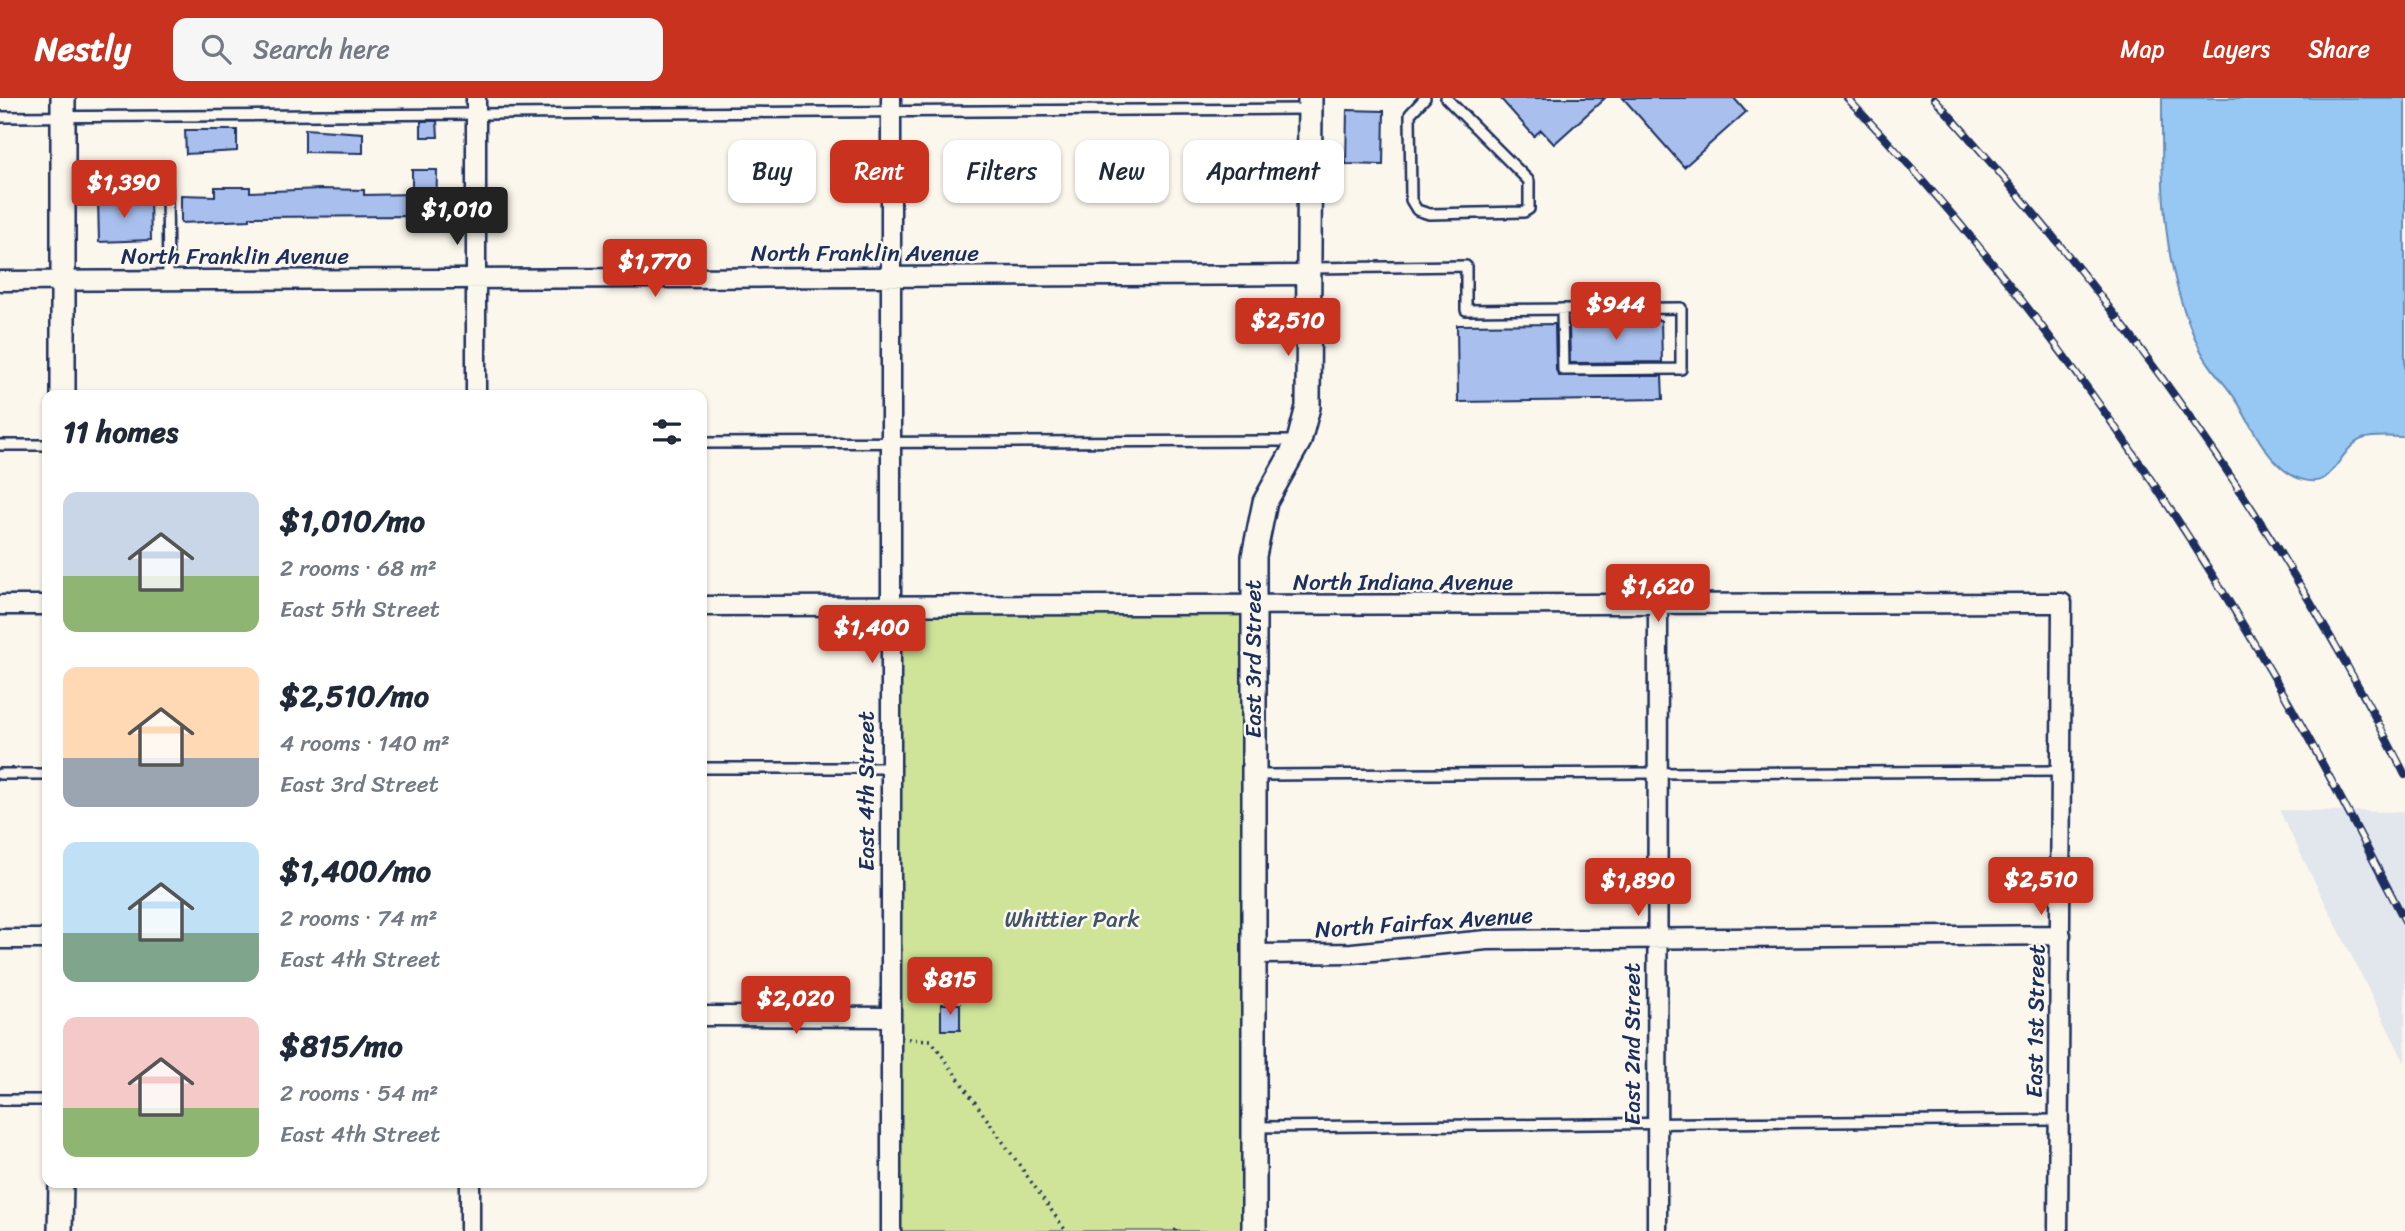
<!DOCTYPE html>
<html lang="en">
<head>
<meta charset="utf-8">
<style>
  :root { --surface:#fff; --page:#f6f6f7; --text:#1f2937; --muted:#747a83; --accent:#c8321e }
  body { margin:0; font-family:Sriracha,sans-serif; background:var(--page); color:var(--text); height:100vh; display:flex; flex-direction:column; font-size:26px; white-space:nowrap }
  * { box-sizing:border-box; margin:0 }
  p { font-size:23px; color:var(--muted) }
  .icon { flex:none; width:38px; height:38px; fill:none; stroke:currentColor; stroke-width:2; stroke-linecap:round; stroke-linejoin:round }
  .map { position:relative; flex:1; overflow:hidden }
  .details { position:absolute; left:42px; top:292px; width:665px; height:798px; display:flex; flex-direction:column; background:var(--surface); border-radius:14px; box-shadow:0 2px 5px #0004 }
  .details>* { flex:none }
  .banner { position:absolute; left:728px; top:42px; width:665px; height:63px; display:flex; gap:14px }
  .price { position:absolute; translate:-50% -60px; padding:0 16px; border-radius:7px; background:var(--accent); color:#fff; font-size:23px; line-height:46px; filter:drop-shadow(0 2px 4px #0008) }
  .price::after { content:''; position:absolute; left:50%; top:42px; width:21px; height:16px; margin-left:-10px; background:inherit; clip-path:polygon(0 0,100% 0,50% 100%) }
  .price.selected { background:#222; color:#fff }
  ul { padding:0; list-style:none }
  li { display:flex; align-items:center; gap:21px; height:175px; padding:0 21px }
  li span { display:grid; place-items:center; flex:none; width:196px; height:140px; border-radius:14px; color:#555 }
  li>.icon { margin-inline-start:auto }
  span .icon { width:84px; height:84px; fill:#fffc; stroke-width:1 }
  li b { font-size:30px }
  h2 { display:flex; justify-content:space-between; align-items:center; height:84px; padding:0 21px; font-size:30px }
  .tag { padding:0 24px; border-radius:14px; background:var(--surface); box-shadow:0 2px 5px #0004; font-size:24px; line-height:63px }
  .tag.selected { background:var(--accent); color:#fff }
  header { display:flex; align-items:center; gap:42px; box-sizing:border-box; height:98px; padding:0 35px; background:var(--accent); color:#fff }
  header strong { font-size:33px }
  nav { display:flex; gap:38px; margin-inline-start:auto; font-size:24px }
  .search { width:490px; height:63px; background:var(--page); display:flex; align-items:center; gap:18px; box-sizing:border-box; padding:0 24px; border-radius:14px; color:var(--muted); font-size:26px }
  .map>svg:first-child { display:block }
</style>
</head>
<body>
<header>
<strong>Nestly</strong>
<div class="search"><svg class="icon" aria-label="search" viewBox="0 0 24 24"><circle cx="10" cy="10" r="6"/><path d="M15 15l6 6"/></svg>Search here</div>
<nav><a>Map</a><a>Layers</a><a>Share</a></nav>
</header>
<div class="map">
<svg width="2405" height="1133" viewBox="0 0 2405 1133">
  <rect width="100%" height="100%" fill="#fbf7ec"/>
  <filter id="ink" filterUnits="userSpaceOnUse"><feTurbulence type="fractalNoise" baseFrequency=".0143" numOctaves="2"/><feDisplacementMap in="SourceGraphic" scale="14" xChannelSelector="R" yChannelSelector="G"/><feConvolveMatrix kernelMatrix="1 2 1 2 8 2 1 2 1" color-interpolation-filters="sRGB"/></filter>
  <g filter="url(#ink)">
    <path fill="#e2e6ed" d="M2279 712 2405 714V965Z"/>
    <path fill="#cfe499" stroke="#758a7c" stroke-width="2" d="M891 508 1253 509 1254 1133H891Z"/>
    <path fill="#96c8f3" stroke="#658bb7" stroke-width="2" d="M2162 0H2405V339C2391 339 2375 337 2362 341 2343 348 2334 382 2316 383 2280 386 2256 338 2242 312 2231 290 2211 274 2200 251 2160 169 2162 89 2162 0Z"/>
    <path fill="#a9c0ee" stroke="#1b2f5e" stroke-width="2" d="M1500 0H1605L1554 46 1541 32 1534 38Z
      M1623 0H1734L1746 14 1684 69Z
      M1347 12 1384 13 1383 67 1346 66Z
      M421 23H437L438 39H421Z
      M305 31 363 35V55L305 54Z
      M185 32H237V53L186 56Z
      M412 72H437L436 124H412V118L250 119V122L181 125V97L215 98V89H250V94L320 91 364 92V97L412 96Z
      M150 100 151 142 99 144 98 101Z
      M1661 222 1662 264 1570 265 1569 226 1574 223Z
      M1555 226 1556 272 1559 278H1662L1663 301 1458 304 1457 227Z
      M941 906H960V932H941Z"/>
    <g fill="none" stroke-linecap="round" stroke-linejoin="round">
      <defs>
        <path id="lane" d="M1425 0 1410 16 1411 102 1417 112 1429 116 1524 114 1529 111V83L1446 0
          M0 19 1308 11
          M107 89H167L168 182
          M1310 170 1466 168V212L1681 210V271L1563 272 1562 211
          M702 345 1297 343
          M0 347H47
          M702 670H891
          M0 676H47
          M1254 677 2061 673
          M0 1002H47
          M1255 1029 2058 1022"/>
        <path id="street" d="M476 0V298
          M891 0V1133
          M0 183 1310 177
          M0 507H47
          M702 508 2062 505 2058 1133
          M0 841H47
          M1253 856 1352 855 1487 842 2061 837
          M702 918 891 919
          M470 1133V1085
          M1657 1133 1658 507"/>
        <path id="secondary" d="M63 298V0
          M60 1133 61 1085
          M1254 1133V458L1265 404 1299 343 1308 309 1310 0"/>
      </defs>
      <use href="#lane" stroke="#1b2f5e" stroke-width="14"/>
      <use href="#street" stroke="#1b2f5e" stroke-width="23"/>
      <use href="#secondary" stroke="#1b2f5e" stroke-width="28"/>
      <path stroke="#1b2f5e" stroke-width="3.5" stroke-dasharray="2 5" stroke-linecap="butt" d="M908 941 931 942 1066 1133
        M1175 1133 1177 1130"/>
      <use href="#lane" stroke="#fbf7ec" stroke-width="9"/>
      <use href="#street" stroke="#fbf7ec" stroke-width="18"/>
      <use href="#secondary" stroke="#fbf7ec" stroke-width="23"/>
      <defs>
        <path id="rail" d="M1847 0C2015 174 2157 377 2278 586 2323 663 2363 743 2405 823
          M1934 0C2118 204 2282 431 2405 677"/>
      </defs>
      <use href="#rail" stroke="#1b2f5e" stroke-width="8"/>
      <use href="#rail" stroke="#fbf7ec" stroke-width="5" stroke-dasharray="16" stroke-linecap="butt"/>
    </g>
  </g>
  <g text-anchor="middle" stroke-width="5" stroke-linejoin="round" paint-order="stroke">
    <g font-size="23" fill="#1b2f5e" stroke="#fbf7ec">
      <text x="865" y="163">North Franklin Avenue</text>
      <text x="235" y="166">North Franklin Avenue</text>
      <text x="1403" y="492">North Indiana Avenue</text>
      <text transform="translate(1253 561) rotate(-90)" y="8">East 3rd Street</text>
      <text transform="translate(866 693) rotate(-90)" y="8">East 4th Street</text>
      <text transform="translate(1424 824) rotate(-4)" y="8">North Fairfax Avenue</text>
      <text transform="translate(2035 923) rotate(-89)" y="8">East 1st Street</text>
      <text transform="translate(1632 946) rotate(-90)" y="8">East 2nd Street</text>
    </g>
    <g font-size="23" fill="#3f536a" stroke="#fbf7ec">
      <text x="1072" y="829">Whittier Park</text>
    </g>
  </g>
</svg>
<b class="price" style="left:124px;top:122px">$1,390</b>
<b class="price selected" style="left:457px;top:149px">$1,010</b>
<b class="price" style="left:655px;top:201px">$1,770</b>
<b class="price" style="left:1616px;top:244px">$944</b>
<b class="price" style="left:1288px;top:260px">$2,510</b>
<b class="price" style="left:1658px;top:526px">$1,620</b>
<b class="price" style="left:872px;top:567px">$1,400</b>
<b class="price" style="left:2041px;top:819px">$2,510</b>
<b class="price" style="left:1638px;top:820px">$1,890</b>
<b class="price" style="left:950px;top:919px">$815</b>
<b class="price" style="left:796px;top:938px">$2,020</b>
<div class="banner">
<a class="tag">Buy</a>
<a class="tag selected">Rent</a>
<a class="tag">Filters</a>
<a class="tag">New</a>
<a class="tag">Apartment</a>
</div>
<section class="details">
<h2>11 homes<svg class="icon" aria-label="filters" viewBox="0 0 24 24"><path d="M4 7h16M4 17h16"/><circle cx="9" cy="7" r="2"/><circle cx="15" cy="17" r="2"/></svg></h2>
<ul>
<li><span style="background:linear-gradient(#c9d6e8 60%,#8fb573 0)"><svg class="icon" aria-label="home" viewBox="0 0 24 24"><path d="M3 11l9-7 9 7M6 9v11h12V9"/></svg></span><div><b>$1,010/mo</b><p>2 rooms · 68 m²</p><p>East 5th Street</p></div></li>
<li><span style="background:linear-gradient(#ffd9b3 65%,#9aa5b1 0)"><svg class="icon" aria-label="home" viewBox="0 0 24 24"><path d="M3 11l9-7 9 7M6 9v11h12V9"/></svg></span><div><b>$2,510/mo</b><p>4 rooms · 140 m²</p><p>East 3rd Street</p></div></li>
<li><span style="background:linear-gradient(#bfe0f5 65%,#7fa58c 0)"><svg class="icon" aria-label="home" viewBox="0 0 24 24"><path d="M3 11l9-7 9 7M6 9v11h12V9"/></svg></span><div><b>$1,400/mo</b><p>2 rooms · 74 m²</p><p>East 4th Street</p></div></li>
<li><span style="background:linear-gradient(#f6c9c9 65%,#8fb573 0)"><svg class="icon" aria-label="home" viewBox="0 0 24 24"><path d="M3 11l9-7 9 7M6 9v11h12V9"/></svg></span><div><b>$815/mo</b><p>2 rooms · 54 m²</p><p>East 4th Street</p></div></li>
</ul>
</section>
</div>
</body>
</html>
